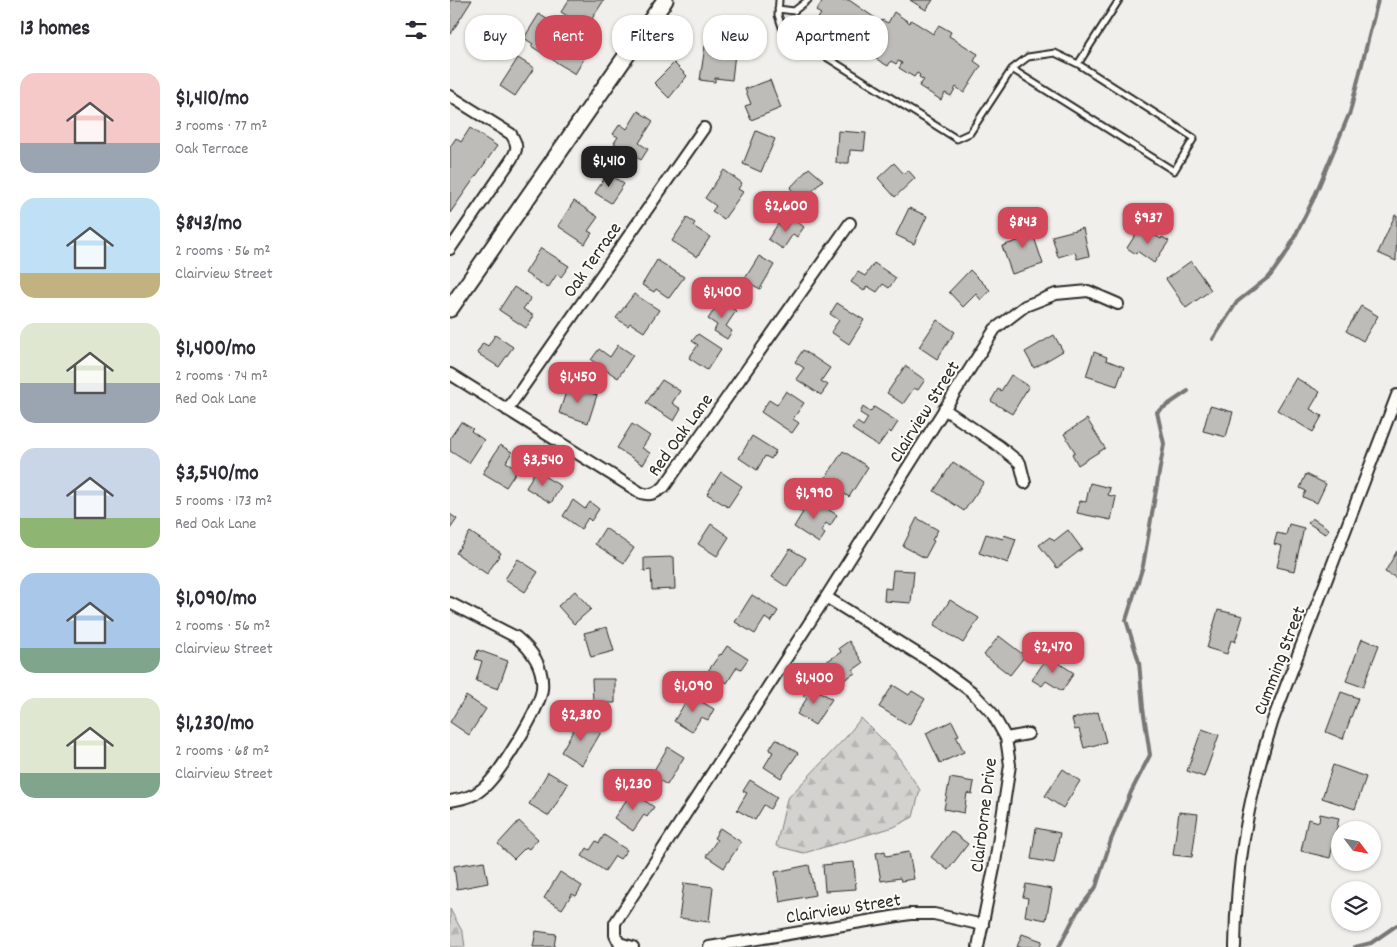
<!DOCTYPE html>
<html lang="en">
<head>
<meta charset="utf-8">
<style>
  :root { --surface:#fff; --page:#f2f2f3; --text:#2b2b33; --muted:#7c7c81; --accent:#d1495b }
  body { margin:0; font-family:Dekko,sans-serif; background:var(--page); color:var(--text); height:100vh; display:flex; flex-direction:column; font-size:19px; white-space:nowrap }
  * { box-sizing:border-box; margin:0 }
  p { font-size:16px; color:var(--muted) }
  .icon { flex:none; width:28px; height:28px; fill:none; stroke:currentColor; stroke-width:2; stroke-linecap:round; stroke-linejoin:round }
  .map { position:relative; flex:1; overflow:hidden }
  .drawer { display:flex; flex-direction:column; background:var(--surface); width:450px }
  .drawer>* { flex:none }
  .guide { position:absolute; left:15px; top:15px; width:475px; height:45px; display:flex; gap:10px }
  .needle { width:32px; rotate:122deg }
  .tools { position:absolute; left:881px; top:821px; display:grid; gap:10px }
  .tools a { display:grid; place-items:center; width:50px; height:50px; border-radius:50%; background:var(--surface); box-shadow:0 1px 4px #0004; font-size:25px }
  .price { position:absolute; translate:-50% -42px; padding:0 11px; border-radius:10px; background:var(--accent); color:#fff; font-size:16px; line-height:32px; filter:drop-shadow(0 1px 2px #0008) }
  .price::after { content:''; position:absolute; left:50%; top:30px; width:15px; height:11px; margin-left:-8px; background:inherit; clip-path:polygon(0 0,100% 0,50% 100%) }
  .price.current { background:#222; color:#fff }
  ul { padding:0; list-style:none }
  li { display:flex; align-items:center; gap:15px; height:125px; padding:0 20px }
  li span { display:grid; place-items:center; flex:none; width:140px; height:100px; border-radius:15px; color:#555 }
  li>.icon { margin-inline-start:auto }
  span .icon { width:60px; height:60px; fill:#fffc; stroke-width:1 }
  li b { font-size:21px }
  h2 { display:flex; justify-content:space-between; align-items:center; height:60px; padding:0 20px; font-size:21px }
  .pill { padding:0 18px; border-radius:20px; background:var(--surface); box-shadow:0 1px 4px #0004; font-size:18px; line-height:45px }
  .pill.current { background:var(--accent); color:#fff }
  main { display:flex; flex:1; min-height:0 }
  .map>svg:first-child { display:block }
</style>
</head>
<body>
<main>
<section class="drawer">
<h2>13 homes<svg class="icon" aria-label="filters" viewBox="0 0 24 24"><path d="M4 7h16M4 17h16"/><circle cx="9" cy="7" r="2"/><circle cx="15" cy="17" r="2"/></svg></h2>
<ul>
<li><span style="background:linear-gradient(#f6c9c9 70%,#9aa5b1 0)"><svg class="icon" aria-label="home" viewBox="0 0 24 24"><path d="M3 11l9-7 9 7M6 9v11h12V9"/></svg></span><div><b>$1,410/mo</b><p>3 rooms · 77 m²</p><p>Oak Terrace</p></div></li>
<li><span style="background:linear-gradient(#bfe0f5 75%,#c2b280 0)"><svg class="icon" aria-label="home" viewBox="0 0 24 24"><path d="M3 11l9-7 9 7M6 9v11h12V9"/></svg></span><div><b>$843/mo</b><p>2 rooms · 56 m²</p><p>Clairview Street</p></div></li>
<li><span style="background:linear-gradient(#dfe7d0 60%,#9aa5b1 0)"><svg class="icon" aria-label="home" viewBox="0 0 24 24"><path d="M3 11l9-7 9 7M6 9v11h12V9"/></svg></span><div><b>$1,400/mo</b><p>2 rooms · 74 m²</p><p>Red Oak Lane</p></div></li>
<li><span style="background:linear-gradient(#c9d6e8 70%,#8fb573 0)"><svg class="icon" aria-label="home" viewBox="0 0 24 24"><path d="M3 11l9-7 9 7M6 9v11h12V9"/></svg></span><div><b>$3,540/mo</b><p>5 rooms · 173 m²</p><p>Red Oak Lane</p></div></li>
<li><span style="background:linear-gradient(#a9c7e8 75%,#7fa58c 0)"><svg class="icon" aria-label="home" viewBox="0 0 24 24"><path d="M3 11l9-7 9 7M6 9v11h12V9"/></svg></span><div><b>$1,090/mo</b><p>2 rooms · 56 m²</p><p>Clairview Street</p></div></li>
<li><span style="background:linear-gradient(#dfe7d0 75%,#7fa58c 0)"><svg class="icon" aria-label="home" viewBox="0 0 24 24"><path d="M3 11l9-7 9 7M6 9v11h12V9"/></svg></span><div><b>$1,230/mo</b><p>2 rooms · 68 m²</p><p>Clairview Street</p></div></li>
</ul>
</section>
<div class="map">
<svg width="947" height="947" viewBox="0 0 947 947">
  <defs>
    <pattern id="forest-firs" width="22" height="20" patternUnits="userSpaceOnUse" patternTransform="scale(1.25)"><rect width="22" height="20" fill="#d3d2cf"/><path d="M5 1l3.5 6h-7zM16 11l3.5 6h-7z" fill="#b5b4b2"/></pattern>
  </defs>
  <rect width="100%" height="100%" fill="#f0efeb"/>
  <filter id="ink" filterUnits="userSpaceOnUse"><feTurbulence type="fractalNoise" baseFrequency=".02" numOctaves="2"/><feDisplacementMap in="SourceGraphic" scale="10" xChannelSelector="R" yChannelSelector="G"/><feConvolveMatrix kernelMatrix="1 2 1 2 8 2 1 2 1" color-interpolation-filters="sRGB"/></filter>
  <g filter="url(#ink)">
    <path fill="url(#forest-firs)" stroke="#7f7e7d" d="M411 718 445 752 470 790 463 817 444 827 354 853 326 846 337 799 397 736Z
      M0 909 13 933 15 947H0Z"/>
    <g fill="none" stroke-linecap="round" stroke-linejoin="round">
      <path stroke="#777775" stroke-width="4" d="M763 339 787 302 820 276 837 252 863 200 900 112 928 0
        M609 947 627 912 646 887 661 840 681 792 700 755 693 708 689 662 676 620 693 566 714 444 707 412 738 391
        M905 947 921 943 947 925"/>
    </g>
    <path fill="#bdbcb8" stroke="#2b2b2b" d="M0 0H22L0 35Z
      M119 0H154L136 28 111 12Z
      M373 0H399L425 18 423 21 429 25 432 20 438 23 444 12 460 23 461 20 483 34 489 25 501 32 499 36 528 54 524 61 531 66 514 93 506 87 501 96 495 93 491 100 469 86 474 80 469 77 470 75 467 73 464 77 449 68 452 63 448 61 446 64 441 61 438 66 416 53 419 48 416 45 417 44 411 40 406 47 366 21 371 14 366 11Z
      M460 0H483L476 10Z
      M89 14 103 23 97 33 109 41 118 26 138 38 128 53 130 54 129 56 134 59 125 74 81 46 83 44 74 38Z
      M255 46 273 48 272 52 285 53 282 80 265 78V82L250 80Z
      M68 58 84 68 65 96 50 86Z
      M224 63 237 76 219 98 204 83Z
      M320 80 331 108 301 120 295 106 301 104 295 89Z
      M188 111 203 121 189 143 198 149 191 160 164 143 168 137 163 134 170 124 177 129Z
      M20 128 47 146 0 213V147L6 138 11 142Z
      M306 131 325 139 311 172 293 164Z
      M388 131 416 133 414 151 400 150 399 163H386Z
      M444 163 454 174 458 170 465 178 445 197 428 178Z
      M359 168 373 180 353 201 340 188Z
      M274 170 292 183 288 189 293 192 274 219 262 211 266 206 255 198Z
      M158 173 174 184 161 203 145 193Z
      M124 201 148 217 138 231 142 233 135 244 108 226Z
      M459 208 477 216 464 244 446 235Z
      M945 215H947L946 261 928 253Z
      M577 216 593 264 562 274 552 246 570 240 563 220Z
      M237 218 245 223 243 226 260 237 247 257 222 241Z
      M342 218 354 227 347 237 343 234 333 249 318 239 328 224 335 229Z
      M691 226 711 239 712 237 719 241 704 263 687 251 686 254 677 248Z
      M633 228 639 256 627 259 625 252 608 257 602 236Z
      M91 248 119 266 111 277 107 274 98 288 75 273Z
      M309 256 324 265 310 289 294 280Z
      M207 260 234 277 219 298 206 289 204 292 192 285Z
      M741 261 761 290 736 308 716 279Z
      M424 263 446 278 439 288 433 284 427 292 417 286 414 291 401 282 408 272 415 276Z
      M520 270 540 290 531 300 526 294 513 307 499 292Z
      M64 287 81 298 73 309 84 316 76 328 49 310Z
      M184 294 209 310 194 332 180 323 178 326 166 318Z
      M271 300 286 311 276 326 282 331 277 339 264 331 267 325 258 319Z
      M387 303 414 320 399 344 381 332 389 320 380 314Z
      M911 306 928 316 913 341 896 331Z
      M487 320 505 332 487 359 469 347Z
      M248 334 271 349 257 370 239 358 248 345 242 341Z
      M45 335 63 347 49 367 27 353 33 343 38 346Z
      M604 335 613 351 584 368 575 352Z
      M168 345 183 355 168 378 141 360 149 349 160 357Z
      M353 350 380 368 371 381 378 385 371 395 346 379 354 368 345 362Z
      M644 352 657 357 656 360 674 367 667 386 636 376Z
      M455 366 475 380 468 390 464 388 453 404 437 393Z
      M561 375 579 386 562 414 541 401 548 389 551 391Z
      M846 378 870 392 860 409 872 416 863 432 827 410Z
      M212 380 230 391 222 403 231 409 224 421 196 403Z
      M118 386 147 395 138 423 109 413Z
      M336 391 354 403 343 419 349 423 342 433 311 412 319 400 327 405Z
      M760 406 783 412 776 437 753 431Z
      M413 407 420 412 424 407 448 422 441 433 439 431 428 446 402 429 407 422 413 426 418 418 410 413Z
      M637 419 655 448 628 465 622 454 625 452 614 434Z
      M11 422 23 429 21 431 34 440 19 463 0 451V438Z
      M182 424 200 436 192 448 200 453 193 465 167 448Z
      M302 436 326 451 321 459 315 456 307 470 289 458Z
      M50 445 62 452 56 462 68 469 56 487 33 473Z
      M393 451 418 467 399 497 374 480Z
      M503 462 534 482 514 511 484 491Z
      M85 471 111 486 101 503 76 488Z
      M271 472 292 486 278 507 257 494Z
      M856 474 876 484 867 503 853 497 856 491 850 488Z
      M640 483 660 488 658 495 666 497 661 520 627 513 630 501 636 502Z
      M123 500 135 509 140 502 149 509 141 521 138 518 131 529 113 516Z
      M355 500 361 504 364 500 387 515 380 526 376 523 371 531 375 534 369 543 344 527 353 512 349 510Z
      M0 514 7 519 0 529Z
      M467 518 488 530 482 540 484 541 475 558 453 546Z
      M862 518 879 529 875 534 858 523Z
      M261 524 279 537 267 556 248 544Z
      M839 524 854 528 844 571 827 567 832 546 824 544 827 533 836 535Z
      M155 528 184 548 174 563 145 544Z
      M618 530 632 549 607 568 589 545 600 537 604 541Z
      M20 532 51 553 37 574 6 553Z
      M536 534 553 539 554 535 566 539 558 563 529 553Z
      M340 549 356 558 337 587 322 577Z
      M947 551V578L935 572Z
      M224 557 225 589 202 590 201 570 194 571V558Z
      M68 559 88 572 75 592 55 579Z
      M443 570 464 571 461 603 434 601 435 588 441 589Z
      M125 591 141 609 124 624 108 606Z
      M302 595 328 611 321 622 315 618 305 634 285 622Z
      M500 600 529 618 513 643 484 625Z
      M768 610 793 616 785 642 781 640 777 654 757 648Z
      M157 627 164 651 141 657 134 633Z
      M549 636 575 656 560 675 534 655Z
      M912 639 929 645 913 687 896 681Z
      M399 641 413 663 403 670 405 673 389 683 376 662 391 652 389 648Z
      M277 646 298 659 291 669 287 667 277 683 258 671 270 654 271 655Z
      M28 650 58 661 48 689 26 681 32 661 25 659Z
      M598 656 624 673 612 691 596 681 592 686 582 680Z
      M142 679H165V703H143Z
      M443 685 459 695 462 691 475 699 459 725 429 707Z
      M360 686 382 699 365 725 347 714 357 698 353 696Z
      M891 692 908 698 893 739 876 732Z
      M240 695 264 709 258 720 251 717 242 732 224 721Z
      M16 696 36 709 19 735 0 722Z
      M648 712 656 742 634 748 629 729 625 730 622 719Z
      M130 719 151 732 132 765 111 752Z
      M502 721 509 735 506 736 514 752 490 763 476 733Z
      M752 729 769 735 754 777 737 771Z
      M326 739 348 753 331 778 314 767 323 752 319 750Z
      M218 747 234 757 217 785 201 775Z
      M883 765 916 777 905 809 872 798Z
      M613 769 630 781 613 808 595 796Z
      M98 772 118 784 99 816 79 804Z
      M500 778 524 782 522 794 517 793 514 813 494 809Z
      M300 780 327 797 320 809 314 805 305 820 287 810 297 793 293 791Z
      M182 792 204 807 197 817 194 815 183 831 164 818Z
      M729 812 748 814 742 857 723 855Z
      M870 814 889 818 880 858 851 851 858 819 869 822Z
      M69 821 88 839 79 849 76 847 64 859 48 844Z
      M270 828 291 842 274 868 256 856 267 840 264 838Z
      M586 828 610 833 604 863 581 859Z
      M501 831 518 844 498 870 481 857Z
      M154 835 177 850 170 859 165 856 155 871 132 856 137 848 140 850 146 841 149 843Z
      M435 851 436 856 459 852 464 879 451 881 450 878 431 881 426 853Z
      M34 861 38 883 7 889 4 866Z
      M404 862 406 889 375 891 373 865Z
      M359 865 365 895 330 902 325 872Z
      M110 872 132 886 126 896 122 894 112 909 94 898Z
      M234 883 263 887 259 922 229 918Z
      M576 884 602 889 596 920 575 916 578 898 573 897Z
      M86 931 106 934 104 947H83Z
      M572 934 592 941 589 947H567Z"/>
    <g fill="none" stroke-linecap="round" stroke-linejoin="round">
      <defs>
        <path id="lane" d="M329 0 328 15 333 30 507 139 520 133 562 69 724 171 744 138 628 64 605 53 578 57 562 69
          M328 9 344 11 358 0
          M628 64 669 0"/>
        <path id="street" d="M0 96 61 134C68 145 68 149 61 160L0 249
          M0 374 191 493C201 496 205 493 214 487L400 223
          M494 409 549 446 570 463 575 483
          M57 410 254 128
          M376 597 484 664 522 692 542 713 556 738 560 765 545 863 528 947
          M0 603 66 637C82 650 94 667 92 689 90 709 48 777 32 789 23 797 11 799 0 801
          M556 738 578 734
          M183 947 169 943 165 935V923L376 597 545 329 575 306 606 294 638 291 668 304
          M259 947 460 914H484L533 925
          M785 947C786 865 798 798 823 720L947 395"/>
        <path id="secondary" d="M0 309 215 0"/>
      </defs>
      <use href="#lane" stroke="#2b2b2b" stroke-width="9"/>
      <use href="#street" stroke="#2b2b2b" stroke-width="14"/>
      <use href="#secondary" stroke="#2b2b2b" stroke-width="19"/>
      <use href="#lane" stroke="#fdfcf7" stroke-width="5"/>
      <use href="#street" stroke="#fdfcf7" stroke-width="10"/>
      <use href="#secondary" stroke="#fdfcf7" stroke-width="15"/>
    </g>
  </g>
  <g text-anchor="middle" stroke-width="4" stroke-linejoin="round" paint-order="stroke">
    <g font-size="19" fill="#2b2b2b" stroke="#fdfcf7">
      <text transform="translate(141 259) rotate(-55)" y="7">Oak Terrace</text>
      <text transform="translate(473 411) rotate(-58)" y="7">Clairview Street</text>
      <text transform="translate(229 434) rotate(-54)" y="7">Red Oak Lane</text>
      <text transform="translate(828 660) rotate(-69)" y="7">Cumming Street</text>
      <text transform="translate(532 815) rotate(-83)" y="7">Clairborne Drive</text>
      <text transform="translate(393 907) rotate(-9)" y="7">Clairview Street</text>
    </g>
  </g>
</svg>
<div class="tools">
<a><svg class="needle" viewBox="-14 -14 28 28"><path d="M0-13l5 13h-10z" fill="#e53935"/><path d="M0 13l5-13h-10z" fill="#7c7c81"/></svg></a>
<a><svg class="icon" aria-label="layers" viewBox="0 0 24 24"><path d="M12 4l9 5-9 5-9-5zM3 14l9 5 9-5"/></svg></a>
</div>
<b class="price current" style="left:159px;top:188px">$1,410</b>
<b class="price" style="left:336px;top:233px">$2,600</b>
<b class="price" style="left:698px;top:245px">$937</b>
<b class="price" style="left:573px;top:249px">$843</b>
<b class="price" style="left:272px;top:319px">$1,400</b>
<b class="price" style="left:128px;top:404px">$1,450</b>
<b class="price" style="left:93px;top:487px">$3,540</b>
<b class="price" style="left:364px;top:520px">$1,990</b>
<b class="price" style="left:603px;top:674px">$2,470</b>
<b class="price" style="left:364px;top:705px">$1,400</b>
<b class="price" style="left:243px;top:713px">$1,090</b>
<b class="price" style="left:131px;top:742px">$2,380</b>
<b class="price" style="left:183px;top:811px">$1,230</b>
<div class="guide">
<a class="pill">Buy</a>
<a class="pill current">Rent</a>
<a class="pill">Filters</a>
<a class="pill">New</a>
<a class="pill">Apartment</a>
</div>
</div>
</main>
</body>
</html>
